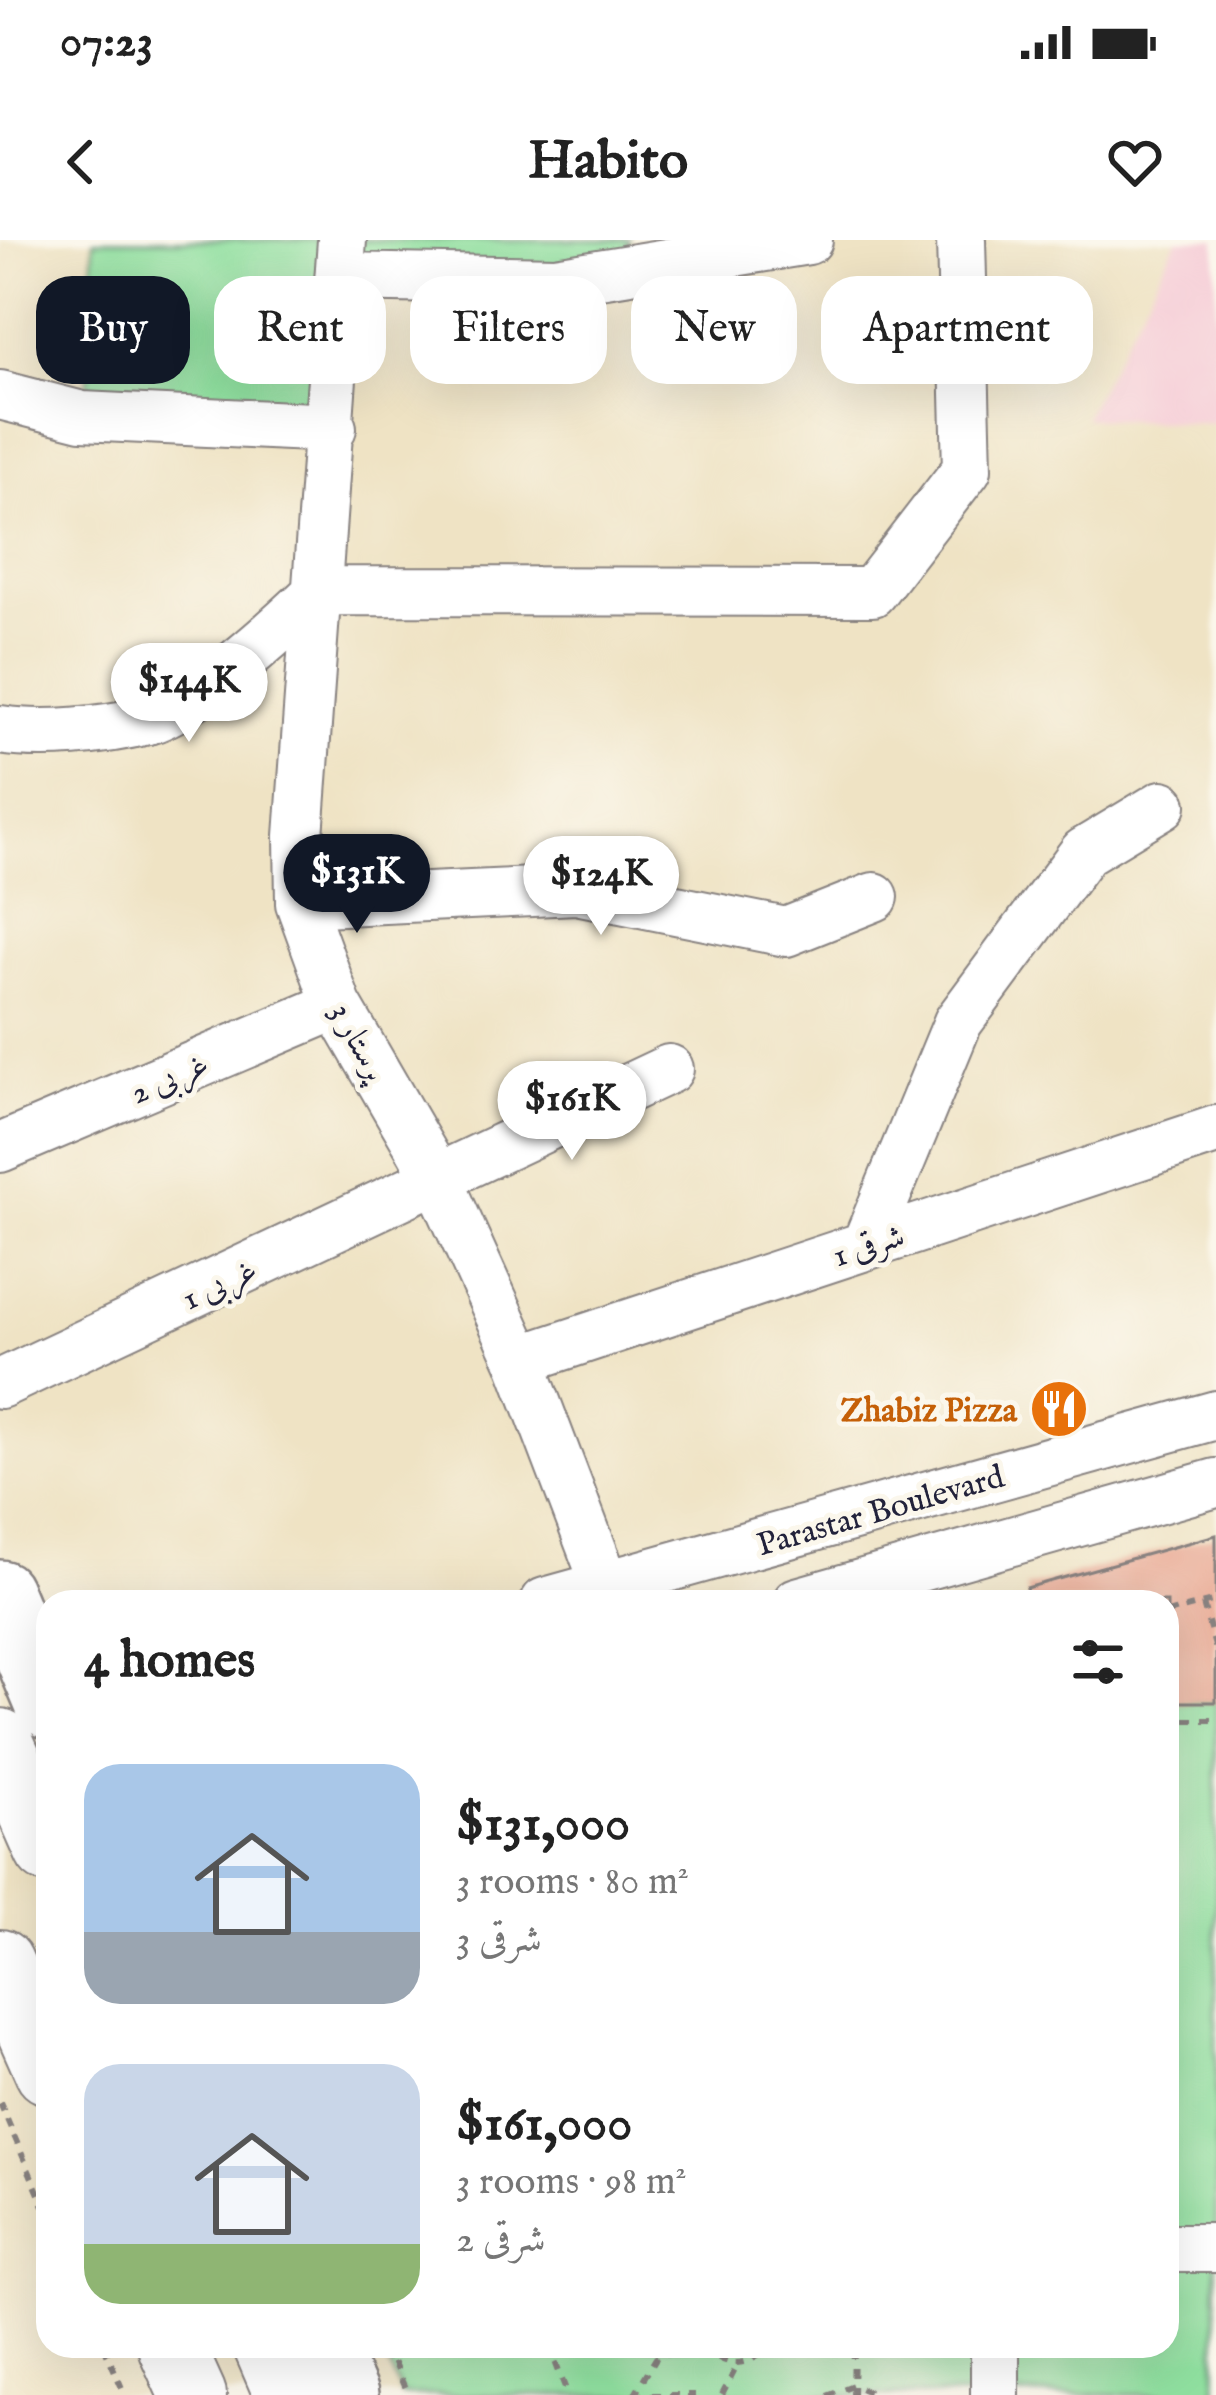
<!DOCTYPE html>
<html lang="en">
<head>
<meta charset="utf-8">
<style>
  :root { --surface:#fff; --page:#f2f2f2; --text:#222; --muted:#767676; --accent:#111827 }
  body { margin:0; font-family:"IM FELL English",Amiri,serif; background:var(--page); color:var(--text); height:100vh; display:flex; flex-direction:column; font-size:45px; white-space:nowrap }
  * { box-sizing:border-box; margin:0 }
  p { font-size:39px; color:var(--muted) }
  .icon { flex:none; width:66px; height:66px; fill:none; stroke:currentColor; stroke-width:2; stroke-linecap:round; stroke-linejoin:round }
  .map { position:relative; flex:1; overflow:hidden }
  .panel { position:absolute; left:36px; top:1350px; width:1143px; height:768px; display:flex; flex-direction:column; background:var(--surface); border-radius:36px; box-shadow:0 12px 48px #0002 }
  .panel>* { flex:none }
  .banner { position:absolute; left:36px; top:36px; width:1146px; height:108px; display:flex; gap:24px }
  .price { position:absolute; translate:-50% -102px; padding:0 27px; border-radius:42px; background:#fff; color:#222; font-size:39px; line-height:78px; filter:drop-shadow(0 3px 6px #0008) }
  .price::after { content:''; position:absolute; left:50%; top:72px; width:36px; height:27px; margin-left:-18px; background:inherit; clip-path:polygon(0 0,100% 0,50% 100%) }
  .price.current { background:var(--accent); color:#fff }
  ul { padding:0; list-style:none }
  li { display:flex; align-items:center; gap:36px; height:300px; padding:0 48px }
  li span { display:grid; place-items:center; flex:none; width:336px; height:240px; border-radius:36px; color:#555 }
  li>.icon { margin-inline-start:auto }
  span .icon { width:144px; height:144px; fill:#fffc; stroke-width:1 }
  li b { font-size:51px }
  h2 { display:flex; justify-content:space-between; align-items:center; height:144px; padding:0 48px; font-size:51px }
  .pill { padding:0 42px; border-radius:36px; background:var(--surface); box-shadow:0 12px 48px #0002; font-size:42px; line-height:108px }
  .pill.current { background:var(--accent); color:#fff }
  .status { display:flex; justify-content:space-between; align-items:center; height:84px; padding:0 60px; background:var(--surface); direction:ltr }
  .status svg { height:33px; fill:currentColor }
  header { display:flex; justify-content:space-between; align-items:center; height:156px; padding:0 48px; background:var(--surface); font-size:54px; font-weight:700 }
  .map>svg:first-child { display:block }
</style>
</head>
<body>
<div class="status"><b>07:23</b><svg viewBox="0 0 49 12"><path d="M0 12V9h3v3zM5 12V6h3v6zM10 12V3h3v9zM15 12V0h3v12zM26 1h20v11H26zM47 4h2v5h-2z"/></svg></div>
<header><svg class="icon" aria-label="back" viewBox="0 0 24 24"><path d="M15 5l-7 7 7 7"/></svg>Habito<svg class="icon" aria-label="heart" viewBox="0 0 24 24"><path d="M12 20l-8-8c-3-5 5-10 8-4 3-6 11-1 8 4z"/></svg></header>
<div class="map">
<svg width="1216" height="2155" viewBox="0 0 1216 2155">
  <rect width="100%" height="100%" fill="#fbf7ec"/>
  <filter id="ink" filterUnits="userSpaceOnUse"><feTurbulence type="fractalNoise" baseFrequency=".00833" numOctaves="2"/><feDisplacementMap in="SourceGraphic" scale="24" xChannelSelector="R" yChannelSelector="G"/><feConvolveMatrix kernelMatrix="1 2 1 2 8 2 1 2 1" color-interpolation-filters="sRGB"/></filter>
  <filter id="wash" filterUnits="userSpaceOnUse"><feTurbulence type="fractalNoise" baseFrequency=".004" numOctaves="4" result="noise"/><feDisplacementMap in="SourceGraphic" scale="48" xChannelSelector="R" yChannelSelector="G"/><feGaussianBlur stdDeviation="2.7" result="paint"/><feColorMatrix in="noise" values="0 0 0 0 0 0 0 0 0 0 0 0 0 0 0 0 0 1.4 0 .05"/><feComposite in="paint" operator="in"/></filter>
  <g filter="url(#wash)">
    <rect width="100%" height="100%" fill="#efe3c4"/>
    <path fill="#f6cfd8" d="M1177 0H1216V184L1084 178Z"/>
    <path fill="#8fdf9f" stroke="#58806d" stroke-width="3" d="M94 0H337L327 182 87 171Z
      M347 0H629L627 25 345 32Z
      M1167 1462H1216V2155H402L381 2106H1167Z"/>
    <g id="blocks">
      <path fill="#e8a58f" d="M1216 1295V1462H1167V1362H1029L1026 1348Z"/>
    </g>
  </g>
  <g filter="url(#ink)">
    <use href="#blocks" fill-opacity="0" stroke="#888280" stroke-width="3"/>
    <g fill="none" stroke-linecap="round" stroke-linejoin="round">
      <defs>
        <path id="minor" d="M342 0 299 596 300 663 337 765 439 941 520 1120 606 1346
          M340 37 556 41 808 0
          M0 155 82 176 332 188
          M0 490C45 497 103 491 148 480 193 468 283 385 319 351L872 352 967 229 961 0
          M300 663 576 650 786 692 874 657
          M0 908 337 765
          M866 1005 958 782 1084 612 1162 565
          M520 1120 1216 890
          M0 1144 669 829
          M545 1362 1216 1175
          M797 1362 1216 1243
          M1167 2008H1216
          M995 2106V2155"/>
        <path id="major" d="M0 1352 48 1466
          M324 2106 346 2155"/>
        <path id="highway" d="M0 1502 48 1610
          M0 1723 48 1831
          M171 2106 193 2155
          M267 2106 288 2155"/>
      </defs>
      <use href="#minor" stroke="#888280" stroke-width="52"/>
      <use href="#major" stroke="#888280" stroke-width="68"/>
      <use href="#highway" stroke="#888280" stroke-width="70"/>
      <path stroke="#888280" stroke-width="6" stroke-dasharray="9 9" stroke-linecap="butt" d="M1203 1364 1216 1410
        M1167 1373 1216 1360
        M1167 1480H1216
        M0 1863 48 1975
        M104 2106 125 2155
        M386 2106 408 2155
        M549 2106 568 2155
        M705 2106C724 2129 750 2128 769 2106
        M633 2155H695
        M634 2155 656 2118 686 2106
        M722 2155 738 2124
        M827 2155 853 2145 876 2155
        M853 2155 854 2106"/>
      <use href="#minor" stroke="#fff" stroke-width="48"/>
      <use href="#major" stroke="#fff" stroke-width="63"/>
      <use href="#highway" stroke="#fff" stroke-width="66"/>
    </g>
  </g>
  <defs>
    <symbol id="restaurant-disc" viewBox="-11 -11 22 22"><circle r="9.5" fill="#e8710a" stroke="#fbf7ec"/><path d="M-5-6h1v4h1v-4h1v4h1v-4h1v5L-1.5 .5V6h-2V.5L-5-1ZM5-6V6H3V1.5H1.5Q1.5-4 5-6Z" fill="#fff"/></symbol>
  </defs>
  <g fill-rule="evenodd">
    <use href="#restaurant-disc" x="1026" y="1136" width="66" height="66"/>
  </g>
  <g text-anchor="middle" stroke-width="10" stroke-linejoin="round" paint-order="stroke">
    <g font-size="33" fill="#22223b" stroke="#fbf7ec">
      <text transform="translate(360 801) rotate(62)" y="12">پرستار 3</text>
      <text transform="translate(169 837) rotate(-23)" y="12">غربی 2</text>
      <text transform="translate(868 1004) rotate(-18)" y="12">شرقی 1</text>
      <text transform="translate(219 1043) rotate(-25)" y="12">غربی 1</text>
      <text transform="translate(880 1269) rotate(-16)" y="12">Parastar Boulevard</text>
    </g>
    <g font-size="33" font-weight="bold" fill="#c56008" stroke="#fbf7ec" text-anchor="end">
      <text x="1017" y="1181">Zhabiz Pizza</text>
    </g>
  </g>
</svg>
<b class="price" style="left:189px;top:505px">$144K</b>
<b class="price current" style="left:357px;top:696px">$131K</b>
<b class="price" style="left:601px;top:698px">$124K</b>
<b class="price" style="left:572px;top:923px">$161K</b>
<div class="banner">
<a class="pill current">Buy</a>
<a class="pill">Rent</a>
<a class="pill">Filters</a>
<a class="pill">New</a>
<a class="pill">Apartment</a>
</div>
<section class="panel">
<h2>4 homes<svg class="icon" aria-label="filters" viewBox="0 0 24 24"><path d="M4 7h16M4 17h16"/><circle cx="9" cy="7" r="2"/><circle cx="15" cy="17" r="2"/></svg></h2>
<ul>
<li><span style="background:linear-gradient(#a9c7e8 70%,#9aa5b1 0)"><svg class="icon" aria-label="home" viewBox="0 0 24 24"><path d="M3 11l9-7 9 7M6 9v11h12V9"/></svg></span><div><b>$131,000</b><p>3 rooms · 80 m²</p><p>شرقی 3</p></div></li>
<li><span style="background:linear-gradient(#c9d6e8 75%,#8fb573 0)"><svg class="icon" aria-label="home" viewBox="0 0 24 24"><path d="M3 11l9-7 9 7M6 9v11h12V9"/></svg></span><div><b>$161,000</b><p>3 rooms · 98 m²</p><p>شرقی 2</p></div></li>
</ul>
</section>
</div>
</body>
</html>
